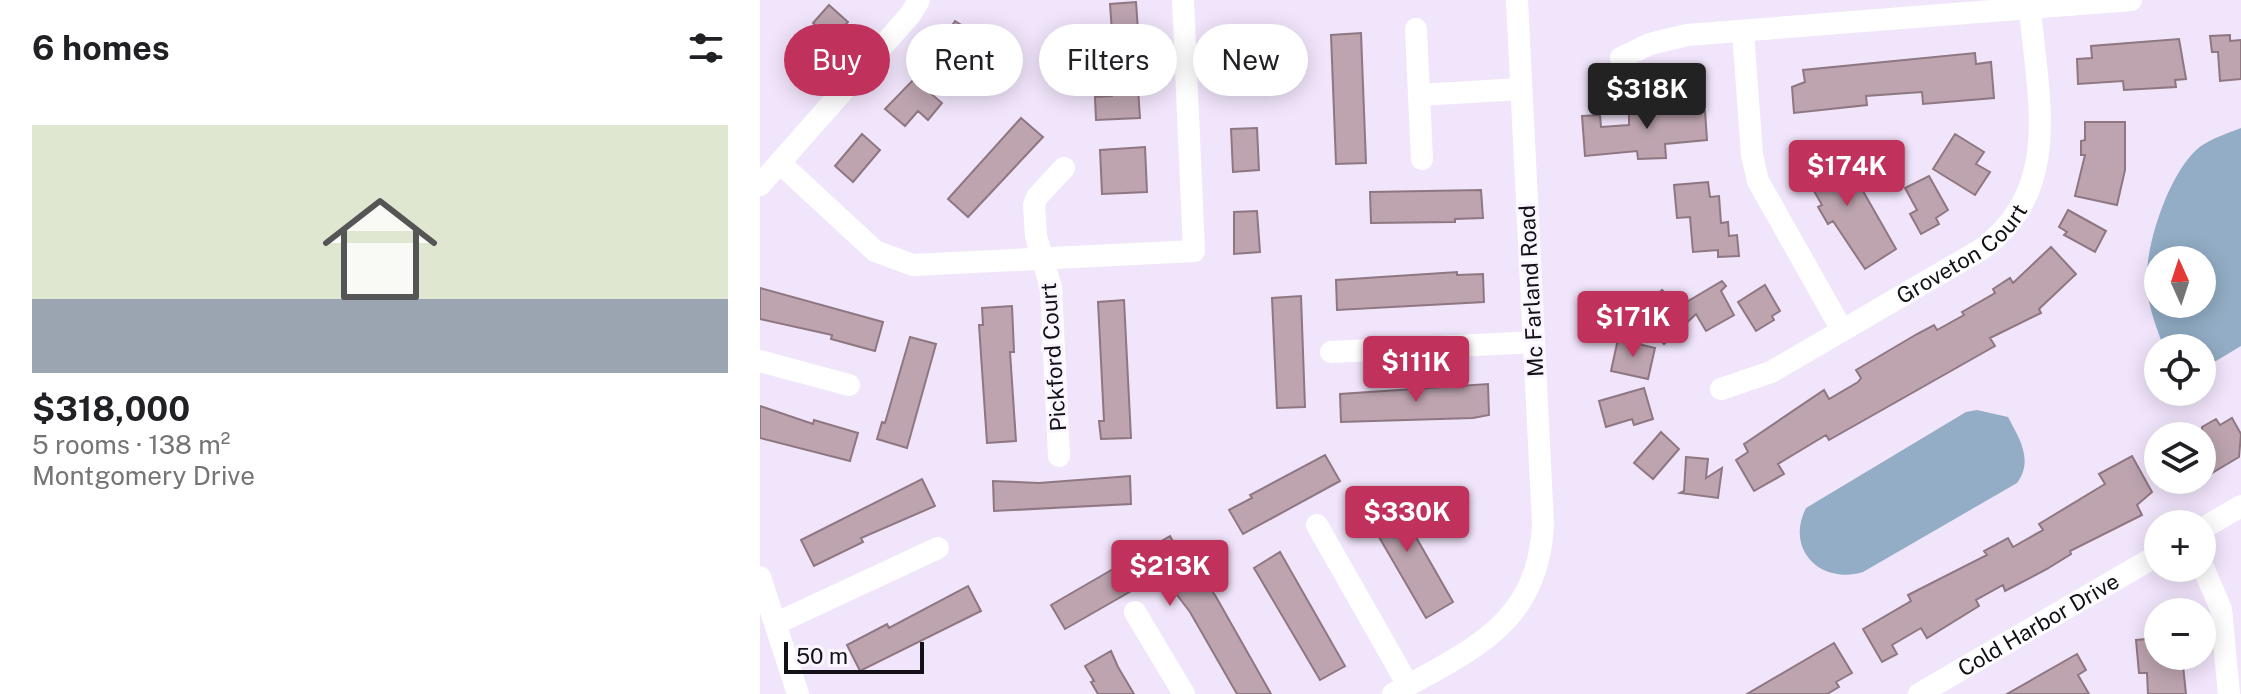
<!DOCTYPE html>
<html lang="en">
<head>
<meta charset="utf-8">
<style>
  :root { --surface:#fff; --page:#f6f6f6; --text:#202124; --muted:#757577; --accent:#c0315b }
  body { margin:0; font-family:"Public Sans",sans-serif; background:var(--page); color:var(--text); height:100vh; display:flex; flex-direction:column; font-size:30px; white-space:nowrap }
  * { box-sizing:border-box; margin:0 }
  p { font-size:26px; color:var(--muted) }
  .icon { flex:none; width:44px; height:44px; fill:none; stroke:currentColor; stroke-width:2; stroke-linecap:round; stroke-linejoin:round }
  .map { position:relative; flex:1; overflow:hidden }
  .side { display:flex; flex-direction:column; background:var(--surface); width:760px }
  .side>* { flex:none }
  .hud { position:absolute; left:24px; top:24px; width:760px; height:72px; display:flex; gap:16px }
  .needle { width:52px; rotate:357deg }
  .controls { position:absolute; left:1384px; top:246px; display:grid; gap:16px }
  .controls a { display:grid; place-items:center; width:72px; height:72px; border-radius:50%; background:var(--surface); box-shadow:0 4px 20px #0003; font-size:40px }
  .scale { position:absolute; left:24px; bottom:20px; width:140px; box-sizing:border-box; padding-left:8px; border:4px solid #141017; border-top:0; font-size:22px; line-height:28px; white-space:nowrap; color:#141017; -webkit-text-stroke:6px #faf5ff; paint-order:stroke }
  .price { position:absolute; translate:-50% -68px; padding:0 18px; border-radius:8px; background:var(--accent); color:#fff; font-size:26px; line-height:52px; filter:drop-shadow(0 2px 4px #0008) }
  .price::after { content:''; position:absolute; left:50%; top:48px; width:24px; height:18px; margin-left:-12px; background:inherit; clip-path:polygon(0 0,100% 0,50% 100%) }
  .price.selected { background:#222; color:#fff }
  ul { padding:0; list-style:none }
  li { display:grid; align-content:center; gap:16px; height:424px; padding:0 32px }
  li span { display:grid; place-items:center; height:248px; border-radius:0px; color:#555 }
  li>.icon { margin-inline-start:auto }
  span .icon { width:144px; height:144px; fill:#fffc; stroke-width:1 }
  li b { font-size:34px }
  h2 { display:flex; justify-content:space-between; align-items:center; height:96px; padding:0 32px; font-size:34px }
  .tag { padding:0 28px; border-radius:36px; background:var(--surface); box-shadow:0 4px 20px #0003; font-size:28px; line-height:72px }
  .tag.selected { background:var(--accent); color:#fff }
  main { display:flex; flex:1; min-height:0 }
  .map>svg:first-child { display:block }
</style>
</head>
<body>
<main>
<section class="side">
<h2>6 homes<svg class="icon" aria-label="filters" viewBox="0 0 24 24"><path d="M4 7h16M4 17h16"/><circle cx="9" cy="7" r="2"/><circle cx="15" cy="17" r="2"/></svg></h2>
<ul>
<li><span style="background:linear-gradient(#dfe7d0 70%,#9aa5b1 0)"><svg class="icon" aria-label="home" viewBox="0 0 24 24"><path d="M3 11l9-7 9 7M6 9v11h12V9"/></svg></span><div><b>$318,000</b><p>5 rooms · 138 m²</p><p>Montgomery Drive</p></div></li>
</ul>
</section>
<div class="map">
<svg width="1481" height="694" viewBox="0 0 1481 694">
  <rect width="100%" height="100%" fill="#f1e5fb"/>
  <path fill="#92adc5" fill-rule="evenodd" d="M1481 128V346L1456 361 1442 364V348H1404C1397 329 1389 309 1387 288 1383 250 1409 170 1441 146 1453 138 1468 133 1481 128ZM1398 260H1442V304H1398Z
    M1217 410 1248 417C1259 438 1274 460 1257 483L1103 572C1060 585 1025 549 1046 508L1206 412Z"/>
  <path fill="#bda4af" stroke="#8f7782" stroke-width="2" d="M376 2 379 44 353 46 350 4Z
    M69 5 88 22 71 40 53 23Z
    M195 21 216 34 193 70 172 56Z
    M601 33 606 163 576 164 571 35Z
    M1470 35V41L1481 40V79L1460 81 1458 52H1452L1450 36Z
    M1419 39 1426 79 1415 80 1416 87 1364 90 1363 81 1318 84 1317 59 1332 58 1331 46Z
    M492 42 494 85 469 87 467 44Z
    M1215 53 1216 64 1231 62 1234 98 1163 104 1162 92 1106 96 1107 105 1034 113 1032 87 1045 82 1043 70Z
    M377 73 380 118 336 120 335 97 352 96 351 74Z
    M154 79 182 103 168 120 158 111 145 126 125 109Z
    M932 95 933 111H945L947 140 905 144 906 158 878 159 877 151 825 156 822 116 840 115 841 127 869 125V114L912 110V96Z
    M261 118 283 137 208 217 188 199Z
    M1325 122H1365V170L1357 205 1315 196 1325 155H1321V141L1325 140Z
    M497 128 499 170 473 172 471 129Z
    M102 134 120 150 93 182 75 166Z
    M1195 134 1224 152 1216 164 1230 172 1215 195 1173 169Z
    M1064 145 1090 189 1099 184 1136 249 1105 269 1073 221 1068 224 1058 207 1062 205 1037 161Z
    M385 147 387 192 342 194 340 150Z
    M1169 176 1188 210 1176 218 1179 224 1161 234 1150 214 1157 210 1145 188Z
    M948 182 950 197 959 196 961 223 968 222 969 236 977 235 979 256 958 257V250L933 252 930 217 917 218 914 185Z
    M721 190 723 218 695 219V222L611 223 610 192Z
    M1308 210 1346 231 1335 252 1304 235 1307 232 1299 227Z
    M497 211 500 252 474 254V212Z
    M1291 247 1316 274 1279 309 1281 313 1230 338 1235 346 1069 440 1066 435 1018 464 1024 474 994 491 976 460 988 452 984 444 1064 390 1069 399 1098 382 1101 378 1096 370 1157 334 1174 325 1177 330 1204 315 1202 312 1235 293 1233 289 1250 278 1253 283Z
    M697 272V275L723 274 724 302 577 310 576 280Z
    M962 281 966 286 961 291 974 315 946 331 936 314 904 344 876 315 902 290 918 307Z
    M1005 285 1020 311 1012 316 1014 320 996 331 978 302Z
    M0 288 123 322 115 351 71 339 72 335 0 319Z
    M541 296 545 407 517 408 512 298Z
    M364 300 371 438 341 439 339 421H344L338 302Z
    M252 306 254 352H250L256 441 227 443 219 325H223L222 308Z
    M150 337 176 344 147 448 117 439 122 422 125 423Z
    M858 339 895 348 888 379 851 371Z
    M728 384 729 415 713 418 581 422 580 394Z
    M884 388 893 419 874 425 872 419 846 427 839 401Z
    M0 406 53 424 54 420 98 433 90 461 0 438Z
    M1472 418 1481 434 1479 457 1442 479V427L1456 419 1460 425Z
    M901 432 919 449 893 479 874 463Z
    M565 455 580 481 483 534 469 510 492 498 490 495Z
    M1372 456 1392 492 1377 505 1382 515 1310 551 1311 554 1287 569 1245 591 1243 585 1216 600 1219 606 1167 638 1161 628 1132 645 1137 654 1122 662 1103 629 1151 601 1148 595 1227 555 1224 551 1248 538 1253 547 1283 530 1279 524 1345 484 1339 474Z
    M926 457 948 459 946 478 962 468 958 498 920 493 924 491Z
    M370 476 371 504 234 511 233 481 279 483Z
    M162 479 175 506 101 538 103 542 54 566 41 540Z
    M629 490 693 602 666 618 601 506Z
    M410 536 438 584 444 580 455 595 511 694H477L430 612 401 574 305 629 291 605Z
    M520 552 585 666 560 680 494 568Z
    M208 586 221 611 100 671 87 645 127 624 129 628Z
    M1398 638V656H1422L1426 694H1388L1387 673H1379L1376 640Z
    M1074 643 1092 673 1076 682 1079 687 1067 694H987Z
    M351 651 358 667 374 694H338L331 682 334 681 325 666Z
    M1317 654 1326 670 1318 675 1329 694H1247Z"/>
  <g fill="none" stroke-linecap="round" stroke-linejoin="round">
    <g stroke="#fff" stroke-width="22">
      <path d="M656 29 659 95 761 89"/>
      <path d="M983 32 992 155 998 181 1082 330"/>
      <path d="M861 58 890 44 927 35 1371 0"/>
      <path d="M659 95 662 159"/>
      <path d="M20 163 115 251 153 265 434 251 423 0"/>
      <path d="M0 185 150 15 159 0"/>
      <path d="M571 352 774 342"/>
      <path d="M0 361 89 385"/>
      <path id="s1" d="M961 389 1011 372 1222 249C1304 189 1277 96 1270 8"/>
      <path d="M299 456 291 288 276 236 274 205 277 197 304 168"/>
      <path d="M557 525 648 685"/>
      <path d="M1442 529 1481 506"/>
      <path d="M1442 565 1461 609 1469 694"/>
      <path d="M0 577 38 694"/>
      <path d="M375 612 424 694"/>
      <path d="M17 623 178 548"/>
      <path d="M633 694C711 649 778 626 783 524L757 0"/>
      <path id="s2" d="M1159 694 1398 555"/>
    </g>
  </g>
  <g text-anchor="middle" stroke-width="6" stroke-linejoin="round" paint-order="stroke">
    <g font-size="22" fill="#141017" stroke="#faf5ff">
      <text dy="8" stroke="none"><textPath href="#s1" startOffset="278">Groveton Court</textPath></text>
      <text transform="translate(771 291) rotate(-93)" y="8">Mc Farland Road</text>
      <text transform="translate(293 357) rotate(-94)" y="8">Pickford Court</text>
      <text dy="8" stroke="none"><textPath href="#s2" startOffset="138">Cold Harbor Drive</textPath></text>
    </g>
  </g>
</svg>
<div class="controls">
<a><svg class="needle" viewBox="-14 -14 28 28"><path d="M0-13l5 13h-10z" fill="#e53935"/><path d="M0 13l5-13h-10z" fill="#757577"/></svg></a>
<a><svg class="icon" aria-label="locate" viewBox="0 0 24 24"><circle cx="12" cy="12" r="6"/><path d="M12 2v4M12 18v4M2 12h4M18 12h4"/></svg></a>
<a><svg class="icon" aria-label="layers" viewBox="0 0 24 24"><path d="M12 4l9 5-9 5-9-5zM3 14l9 5 9-5"/></svg></a>
<a>+</a>
<a>−</a>
</div>
<div class="scale">50 m</div>
<b class="price selected" style="left:887px;top:131px">$318K</b>
<b class="price" style="left:1087px;top:208px">$174K</b>
<b class="price" style="left:873px;top:359px">$171K</b>
<b class="price" style="left:656px;top:404px">$111K</b>
<b class="price" style="left:647px;top:554px">$330K</b>
<b class="price" style="left:410px;top:608px">$213K</b>
<div class="hud">
<a class="tag selected">Buy</a>
<a class="tag">Rent</a>
<a class="tag">Filters</a>
<a class="tag">New</a>
</div>
</div>
</main>
</body>
</html>
